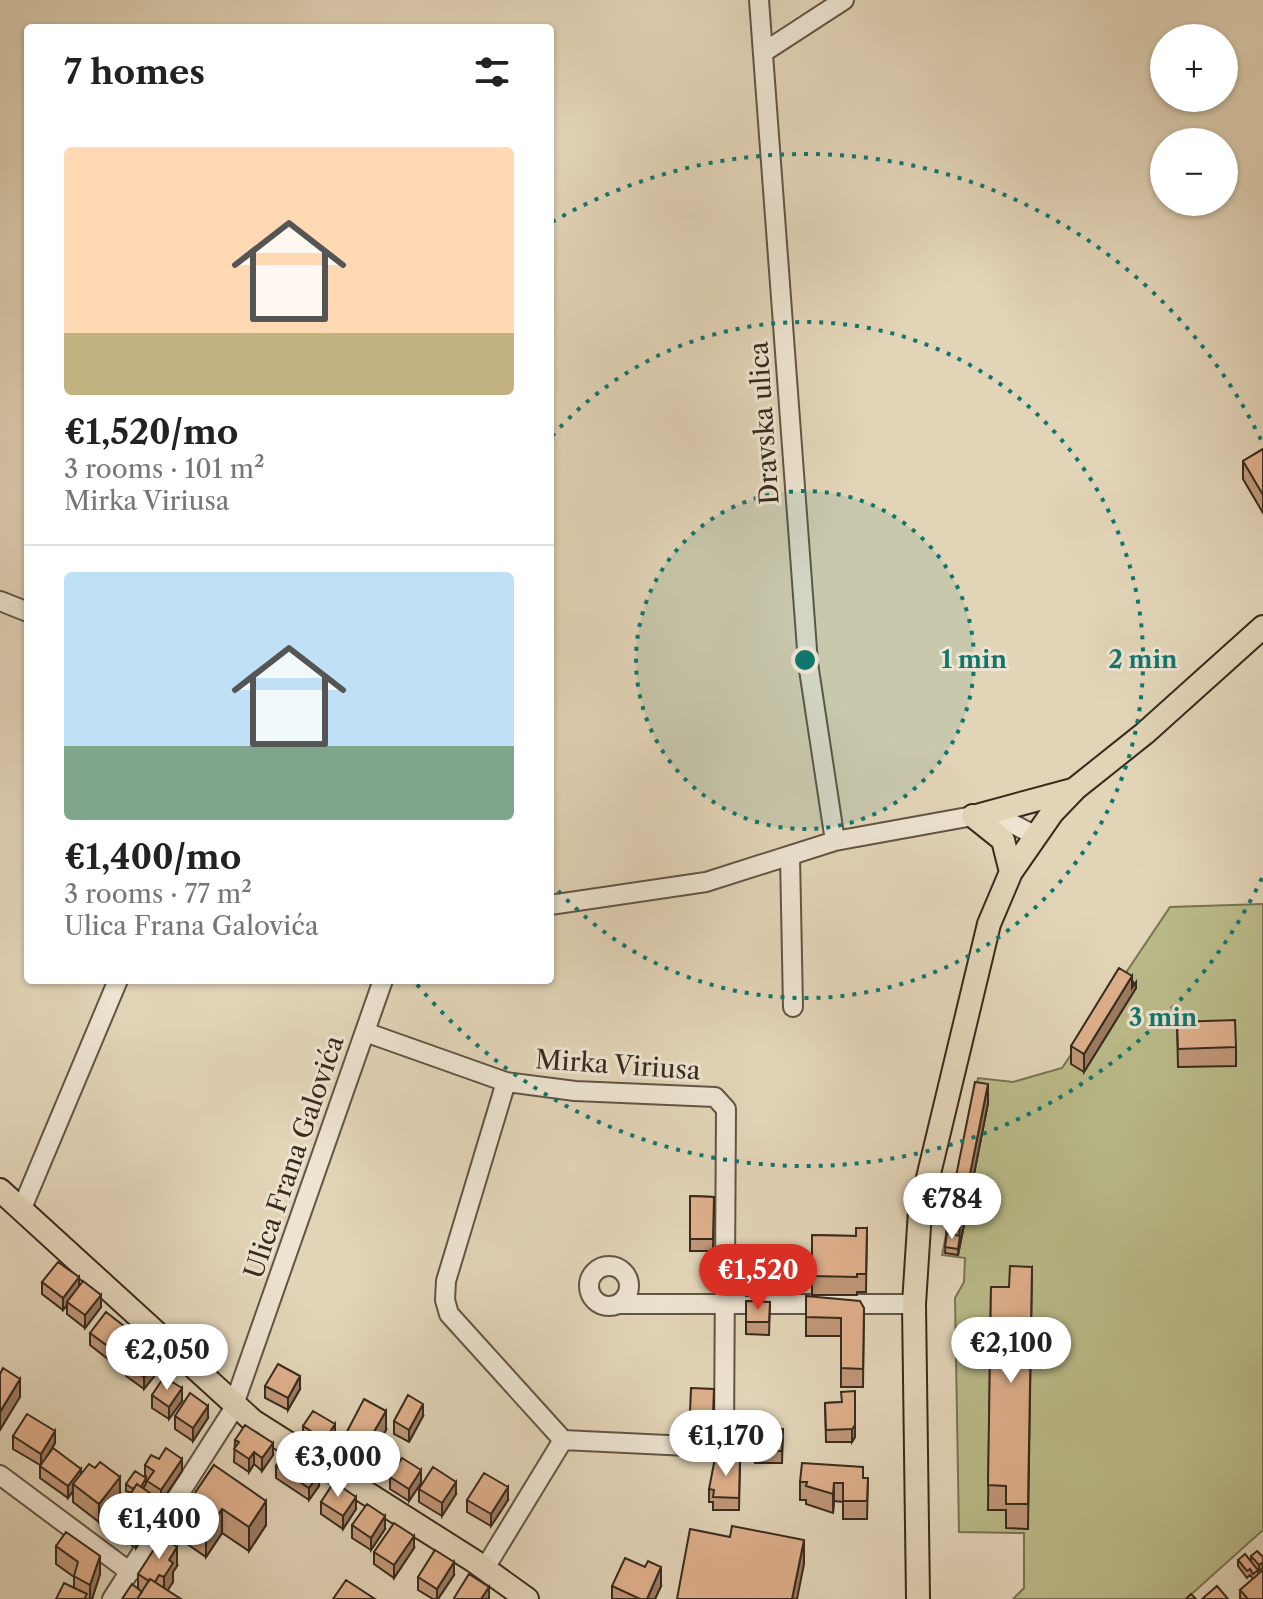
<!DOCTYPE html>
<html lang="en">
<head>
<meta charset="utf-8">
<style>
  :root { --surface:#fff; --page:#f6f6f6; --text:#222; --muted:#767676; --line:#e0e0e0; --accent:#d93025 }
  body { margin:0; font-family:"Libre Caslon Text",serif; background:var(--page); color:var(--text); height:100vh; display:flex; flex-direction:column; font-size:30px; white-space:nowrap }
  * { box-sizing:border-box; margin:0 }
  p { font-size:26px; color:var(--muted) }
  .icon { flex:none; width:44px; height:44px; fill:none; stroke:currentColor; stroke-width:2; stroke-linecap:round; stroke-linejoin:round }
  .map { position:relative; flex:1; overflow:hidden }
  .sheet { position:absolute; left:24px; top:24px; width:530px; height:960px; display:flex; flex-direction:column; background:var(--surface); border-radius:8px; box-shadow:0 2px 6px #0004 }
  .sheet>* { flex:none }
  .tools { position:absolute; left:1150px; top:24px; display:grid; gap:16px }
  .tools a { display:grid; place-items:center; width:88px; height:88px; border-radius:50%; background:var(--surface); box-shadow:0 2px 6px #0004; font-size:40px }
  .price { position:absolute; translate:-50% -68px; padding:0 18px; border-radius:28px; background:#fff; color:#222; font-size:26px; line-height:52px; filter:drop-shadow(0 2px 4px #0008) }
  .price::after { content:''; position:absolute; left:50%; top:48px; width:24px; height:18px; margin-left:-12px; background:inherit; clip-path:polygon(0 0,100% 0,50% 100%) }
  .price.active { background:var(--accent); color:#fff }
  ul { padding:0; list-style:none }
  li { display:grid; align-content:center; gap:16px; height:424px; padding:0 40px }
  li+li { border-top:2px solid var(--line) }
  li span { display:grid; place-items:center; height:248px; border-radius:8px; color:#555 }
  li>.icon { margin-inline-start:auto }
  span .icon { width:144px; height:144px; fill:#fffc; stroke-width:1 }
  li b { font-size:34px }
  h2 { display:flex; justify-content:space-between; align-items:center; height:96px; padding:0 40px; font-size:34px }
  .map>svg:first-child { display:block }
</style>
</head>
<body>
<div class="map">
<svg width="1263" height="1599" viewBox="0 0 1263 1599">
  <rect width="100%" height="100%" fill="#e2d4b7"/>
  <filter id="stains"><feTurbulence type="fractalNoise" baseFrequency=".0025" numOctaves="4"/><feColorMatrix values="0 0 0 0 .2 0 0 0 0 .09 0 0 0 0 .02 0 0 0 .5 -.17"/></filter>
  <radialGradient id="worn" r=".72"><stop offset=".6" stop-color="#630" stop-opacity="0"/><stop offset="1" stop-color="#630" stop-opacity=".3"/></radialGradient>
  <path fill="#babb89" stroke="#797353" stroke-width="2" d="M1263 904V1530L1186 1599H1013L1024 1588V1533L959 1532 955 1298 964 1282 965 1258 942 1255 978 1078 1013 1082 1062 1068 1170 907Z"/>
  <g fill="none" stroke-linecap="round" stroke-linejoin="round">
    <defs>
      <path id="minor" d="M759 0 808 663 835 841
        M764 52 844 0
        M0 601 28 612
        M790 856 793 1007
        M550 905 706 882 835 841 973 816 1003 819 1034 835
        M365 1032 506 1082 575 1091 715 1097 726 1109 724 1438 720 1444 709 1447 563 1440
        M506 1082 446 1281 445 1300 449 1314 563 1440
        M22 1208 118 980
        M589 1286a20 20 0 1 1 40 0a20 20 0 1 1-40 0Z
        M619 1304H914
        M0 1475 130 1572
        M485 1568 563 1440
        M112 1599 231 1413 383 980"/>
      <path id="major" d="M980 815 1072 790
        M973 816 1003 840 1011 872
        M0 1190 253 1421 474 1561 527 1599
        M918 1599 914 1304 920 1211 989 924 1011 872 1052 813 1076 788 1145 733 1263 627"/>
    </defs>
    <use href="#minor" stroke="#625544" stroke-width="22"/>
    <use href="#major" stroke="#382b1d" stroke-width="26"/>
    <use href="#minor" stroke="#ece3d0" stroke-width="18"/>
    <use href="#major" stroke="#e2d4b7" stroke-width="22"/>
  </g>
  <path fill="#c09778" stroke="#382b1d" stroke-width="2" d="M1263 449V513L1243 479V461Z
    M1132 980 1136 988 1084 1072 1071 1064V1046Z
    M1177 1022 1236 1047V1066L1178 1067Z
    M988 1103 958 1255 945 1253 947 1221Z
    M690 1196 714 1197 713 1251H690Z
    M867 1228 866 1292H857V1295H812V1235L856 1236Z
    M1032 1267 1028 1529 1006 1528V1510H988L991 1287H1009Z
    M759 1275V1295L746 1296V1276Z
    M42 1282 79 1286 101 1307 85 1328 67 1314V1305L63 1310 42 1294Z
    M806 1296 864 1308 863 1387H841V1336H806Z
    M746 1301 770 1302 769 1335 746 1334Z
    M90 1333 129 1342 113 1363 90 1345Z
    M126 1364 160 1369 144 1389 126 1376Z
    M265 1386 300 1389 288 1410 265 1398Z
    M152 1395 182 1401 169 1419 152 1408Z
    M714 1401 713 1427 690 1426V1413Z
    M841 1402 855 1437 852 1442H826L825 1403Z
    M175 1416 208 1418 193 1441 175 1429Z
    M423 1416 409 1442 394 1434V1421Z
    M303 1426 335 1437 325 1452 303 1438Z
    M755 1428 783 1429 782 1463H755Z
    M386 1430 380 1440 382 1459 370 1479 341 1461V1443Z
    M13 1436 55 1443 49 1454 81 1474 120 1495 99 1522 73 1502V1491L68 1498 40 1478V1465L13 1449Z
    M235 1440 273 1455 262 1471 254 1464 249 1472 234 1462Z
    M159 1459 182 1471 161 1502 157 1499V1516L136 1548 116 1534V1516L131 1493 126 1491V1484L145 1476V1465Z
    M740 1459 739 1510H713V1502H709V1489Z
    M214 1465 266 1525 249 1551 222 1533 206 1557 180 1539V1515Z
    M276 1466 319 1486 309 1500 276 1478Z
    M390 1477 421 1483 409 1501 390 1489Z
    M868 1478 867 1519H843V1502L834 1501 833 1513 806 1504V1500H800V1482Z
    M419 1489 456 1494 442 1516 419 1502Z
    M467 1500H508L491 1526 467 1512Z
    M321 1502 356 1509 343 1529 321 1514Z
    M352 1525 385 1529 371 1550 352 1538Z
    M56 1546 100 1574 92 1599H56L74 1588V1577L56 1564Z
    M414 1548 394 1578 374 1564V1552Z
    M1251 1556 1263 1557V1568L1258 1571 1263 1599H1240V1590L1253 1579 1250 1575 1247 1578 1238 1566V1560L1251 1561Z
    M177 1566 173 1572V1582L167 1590 122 1599 138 1589V1574Z
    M454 1575 438 1599H433L418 1590V1577Z
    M612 1586H661L655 1599H612Z"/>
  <path fill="#9c7b62" stroke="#382b1d" stroke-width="2" d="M1132 976V988L1136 982V988L1084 1072V1054Z
    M988 1084V1103L958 1255 960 1224Z
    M79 1277V1290L67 1302V1305L63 1310V1298Z
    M101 1295V1307L85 1328V1315Z
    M129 1330V1342L113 1363V1350Z
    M160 1356V1369L144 1389V1377Z
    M300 1376V1389L288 1410V1398Z
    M20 1379V1397L0 1430V1412Z
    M182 1388V1401L169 1419V1407Z
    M423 1404V1416L409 1442V1430Z
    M208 1406V1418L193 1441V1428Z
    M386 1411V1430L372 1453V1435Z
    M335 1424V1437L325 1452V1440Z
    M855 1425V1437L852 1442V1429Z
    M55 1431V1443L41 1466V1454Z
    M382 1440V1459L370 1479V1461Z
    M273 1443V1455L262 1471V1458Z
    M254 1452V1464L249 1472V1459Z
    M182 1459V1471L161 1502V1490Z
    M81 1469V1481L73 1484V1491L68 1498V1486Z
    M421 1470V1483L409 1501V1489Z
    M319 1473V1486L309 1500V1488Z
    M120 1477V1495L99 1522V1504Z
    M146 1478V1484L137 1498V1492Z
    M456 1482V1494L442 1516V1503Z
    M834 1483V1501L833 1513V1494Z
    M508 1487V1500L491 1526V1514Z
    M356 1497V1509L343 1529V1516Z
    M157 1498V1516L136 1548V1529Z
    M266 1501V1525L249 1551V1527Z
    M222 1509V1533L206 1557V1533Z
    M385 1516V1529L371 1550V1538Z
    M414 1536V1548L394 1578V1565Z
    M804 1540V1564L797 1599H792Z
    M177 1547V1566L173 1572V1582L164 1596V1577L169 1560Z
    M100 1556V1574L92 1599H90V1585Z
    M454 1562V1575L438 1599H437V1589Z
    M1263 1562V1568L1259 1571V1565Z
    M661 1567V1586L655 1599H647Z
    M489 1587V1599H481Z"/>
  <path fill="#dfb08c" stroke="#382b1d" stroke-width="2" d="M1263 449V495L1243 461Z
    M1119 968 1132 976 1084 1054 1071 1046Z
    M1235 1020 1236 1047 1178 1049 1177 1022Z
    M975 1082 988 1084 960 1224 947 1221Z
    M690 1196 714 1197 713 1239H690Z
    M856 1228H867L866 1274H857V1277L812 1276V1235L856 1236Z
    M947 1233 960 1236 958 1249 945 1247Z
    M58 1262 79 1277 63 1298 42 1282Z
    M1010 1266 1032 1267 1028 1504H1006V1486L988 1485 991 1287H1009Z
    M759 1275V1289H746V1276Z
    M83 1281 101 1295 85 1315 67 1302Z
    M806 1296 860 1301 864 1308 863 1369 841 1368V1318L806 1317Z
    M746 1301 770 1302 769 1322H746Z
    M106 1312 129 1330 113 1350 90 1333Z
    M142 1343 160 1356 144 1377 126 1364Z
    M278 1364 300 1376 288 1398 265 1386Z
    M3 1368 20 1379 0 1412V1374Z
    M164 1377 182 1388 169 1407 152 1395Z
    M691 1388 714 1389 713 1414 690 1413Z
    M855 1391V1425L852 1429 826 1430 825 1403 842 1402 841 1392Z
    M190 1393 208 1406 193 1428 175 1416Z
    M408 1395 423 1404 409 1430 394 1421Z
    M364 1399 386 1411 372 1435 382 1440 370 1461 341 1443Z
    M313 1411 335 1424 325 1440 303 1426Z
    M27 1414 55 1431 41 1454 13 1436Z
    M245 1425 273 1443 262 1458 254 1452 249 1459 234 1449 239 1442 235 1440Z
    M755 1428 783 1429 782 1451 755 1450Z
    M53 1448 81 1469 68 1486 40 1466Z
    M166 1448 182 1459 161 1490 147 1481 154 1471 145 1465 151 1455 159 1459Z
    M286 1451 319 1473 309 1488 276 1466Z
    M402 1458 421 1470 409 1489 390 1477Z
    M715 1458 740 1459 739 1498 713 1497 714 1490 709 1489Z
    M100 1462 120 1477 99 1504 73 1484 89 1464 95 1468Z
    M802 1463 863 1467V1478H868L867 1501H843V1483H834L833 1494 806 1486 807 1482H800Z
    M214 1465 266 1501 249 1527 222 1509 206 1533 180 1515Z
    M433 1467 456 1482 442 1503 419 1489Z
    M135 1471 146 1478 141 1487 137 1484 133 1489 126 1484Z
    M484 1473 508 1487 491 1514 467 1500Z
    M334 1482 356 1497 343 1516 321 1502Z
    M137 1484 157 1498 136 1529 116 1516Z
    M367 1504 385 1516 371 1538 352 1525Z
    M394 1523 414 1536 394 1565 374 1552Z
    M732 1526 804 1540 792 1599H677L690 1529 730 1537Z
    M66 1532 100 1556 90 1585 74 1576 78 1562 56 1546Z
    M162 1537 177 1547 169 1560 173 1563 164 1577 159 1575 155 1582 150 1579 149 1581 138 1574Z
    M435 1550 454 1562 437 1589 418 1577Z
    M1257 1551 1263 1557V1562L1259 1565 1251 1556Z
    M1245 1554 1258 1570 1253 1574 1250 1569 1247 1571 1238 1560Z
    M625 1558 645 1567 648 1561 661 1567 647 1599H640L612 1586Z
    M1263 1570V1599H1248L1240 1590Z
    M469 1574 489 1587 481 1599H456L454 1598Z
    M150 1579 181 1599H137Z
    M346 1580 375 1599H333Z
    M64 1583 87 1594 84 1599H56Z
    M132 1584 142 1592 137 1599H122Z
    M1217 1586 1228 1599H1202Z
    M1191 1594 1196 1599H1186Z"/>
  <circle cx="805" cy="660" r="169" fill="#0f766e" fill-opacity=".12"/>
  <g fill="none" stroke="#0f766e" stroke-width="4" stroke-dasharray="4 8">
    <circle cx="805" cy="660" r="169"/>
    <path d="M552 436A338 338 0 1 1 552 884"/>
    <path d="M1262 878A506 506 0 0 1 415 982M552 222A506 506 0 0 1 1262 442"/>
  </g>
  <g text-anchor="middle" stroke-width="6" stroke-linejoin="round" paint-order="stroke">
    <g font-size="26" fill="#382b1d" stroke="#ece3d0">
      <text transform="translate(764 423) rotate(-94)" y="9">Dravska ulica</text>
      <text transform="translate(618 1065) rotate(4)" y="9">Mirka Viriusa</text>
      <text transform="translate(294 1157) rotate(-71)" y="9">Ulica Frana Galovića</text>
    </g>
  </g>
  <circle cx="805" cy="660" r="12" fill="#0f766e" stroke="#ece3d0" stroke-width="4"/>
  <g font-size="24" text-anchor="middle" font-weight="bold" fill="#0f766e" stroke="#ece3d0" stroke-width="6" stroke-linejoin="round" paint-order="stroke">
    <text x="974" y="668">1 min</text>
    <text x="1143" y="668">2 min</text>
    <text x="1163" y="1026">3 min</text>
  </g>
  <rect width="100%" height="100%" filter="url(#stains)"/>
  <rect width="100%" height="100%" fill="url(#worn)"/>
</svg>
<div class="tools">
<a>+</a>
<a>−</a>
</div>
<b class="price" style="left:952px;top:1241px">€784</b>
<b class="price active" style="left:758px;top:1312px">€1,520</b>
<b class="price" style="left:1011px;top:1385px">€2,100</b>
<b class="price" style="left:167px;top:1392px">€2,050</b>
<b class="price" style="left:726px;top:1478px">€1,170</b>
<b class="price" style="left:338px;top:1499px">€3,000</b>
<b class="price" style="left:159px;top:1561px">€1,400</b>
<section class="sheet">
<h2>7 homes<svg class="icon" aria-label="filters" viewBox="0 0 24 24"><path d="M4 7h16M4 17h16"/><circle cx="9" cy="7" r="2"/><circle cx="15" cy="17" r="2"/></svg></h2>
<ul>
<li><span style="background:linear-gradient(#ffd9b3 75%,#c2b280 0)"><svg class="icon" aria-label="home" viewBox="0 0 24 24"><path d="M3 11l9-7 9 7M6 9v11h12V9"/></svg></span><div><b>€1,520/mo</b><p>3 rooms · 101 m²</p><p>Mirka Viriusa</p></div></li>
<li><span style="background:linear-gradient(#bfe0f5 70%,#7fa58c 0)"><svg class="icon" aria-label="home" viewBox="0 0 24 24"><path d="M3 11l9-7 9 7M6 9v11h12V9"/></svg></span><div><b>€1,400/mo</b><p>3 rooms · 77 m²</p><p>Ulica Frana Galovića</p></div></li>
</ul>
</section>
</div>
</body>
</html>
